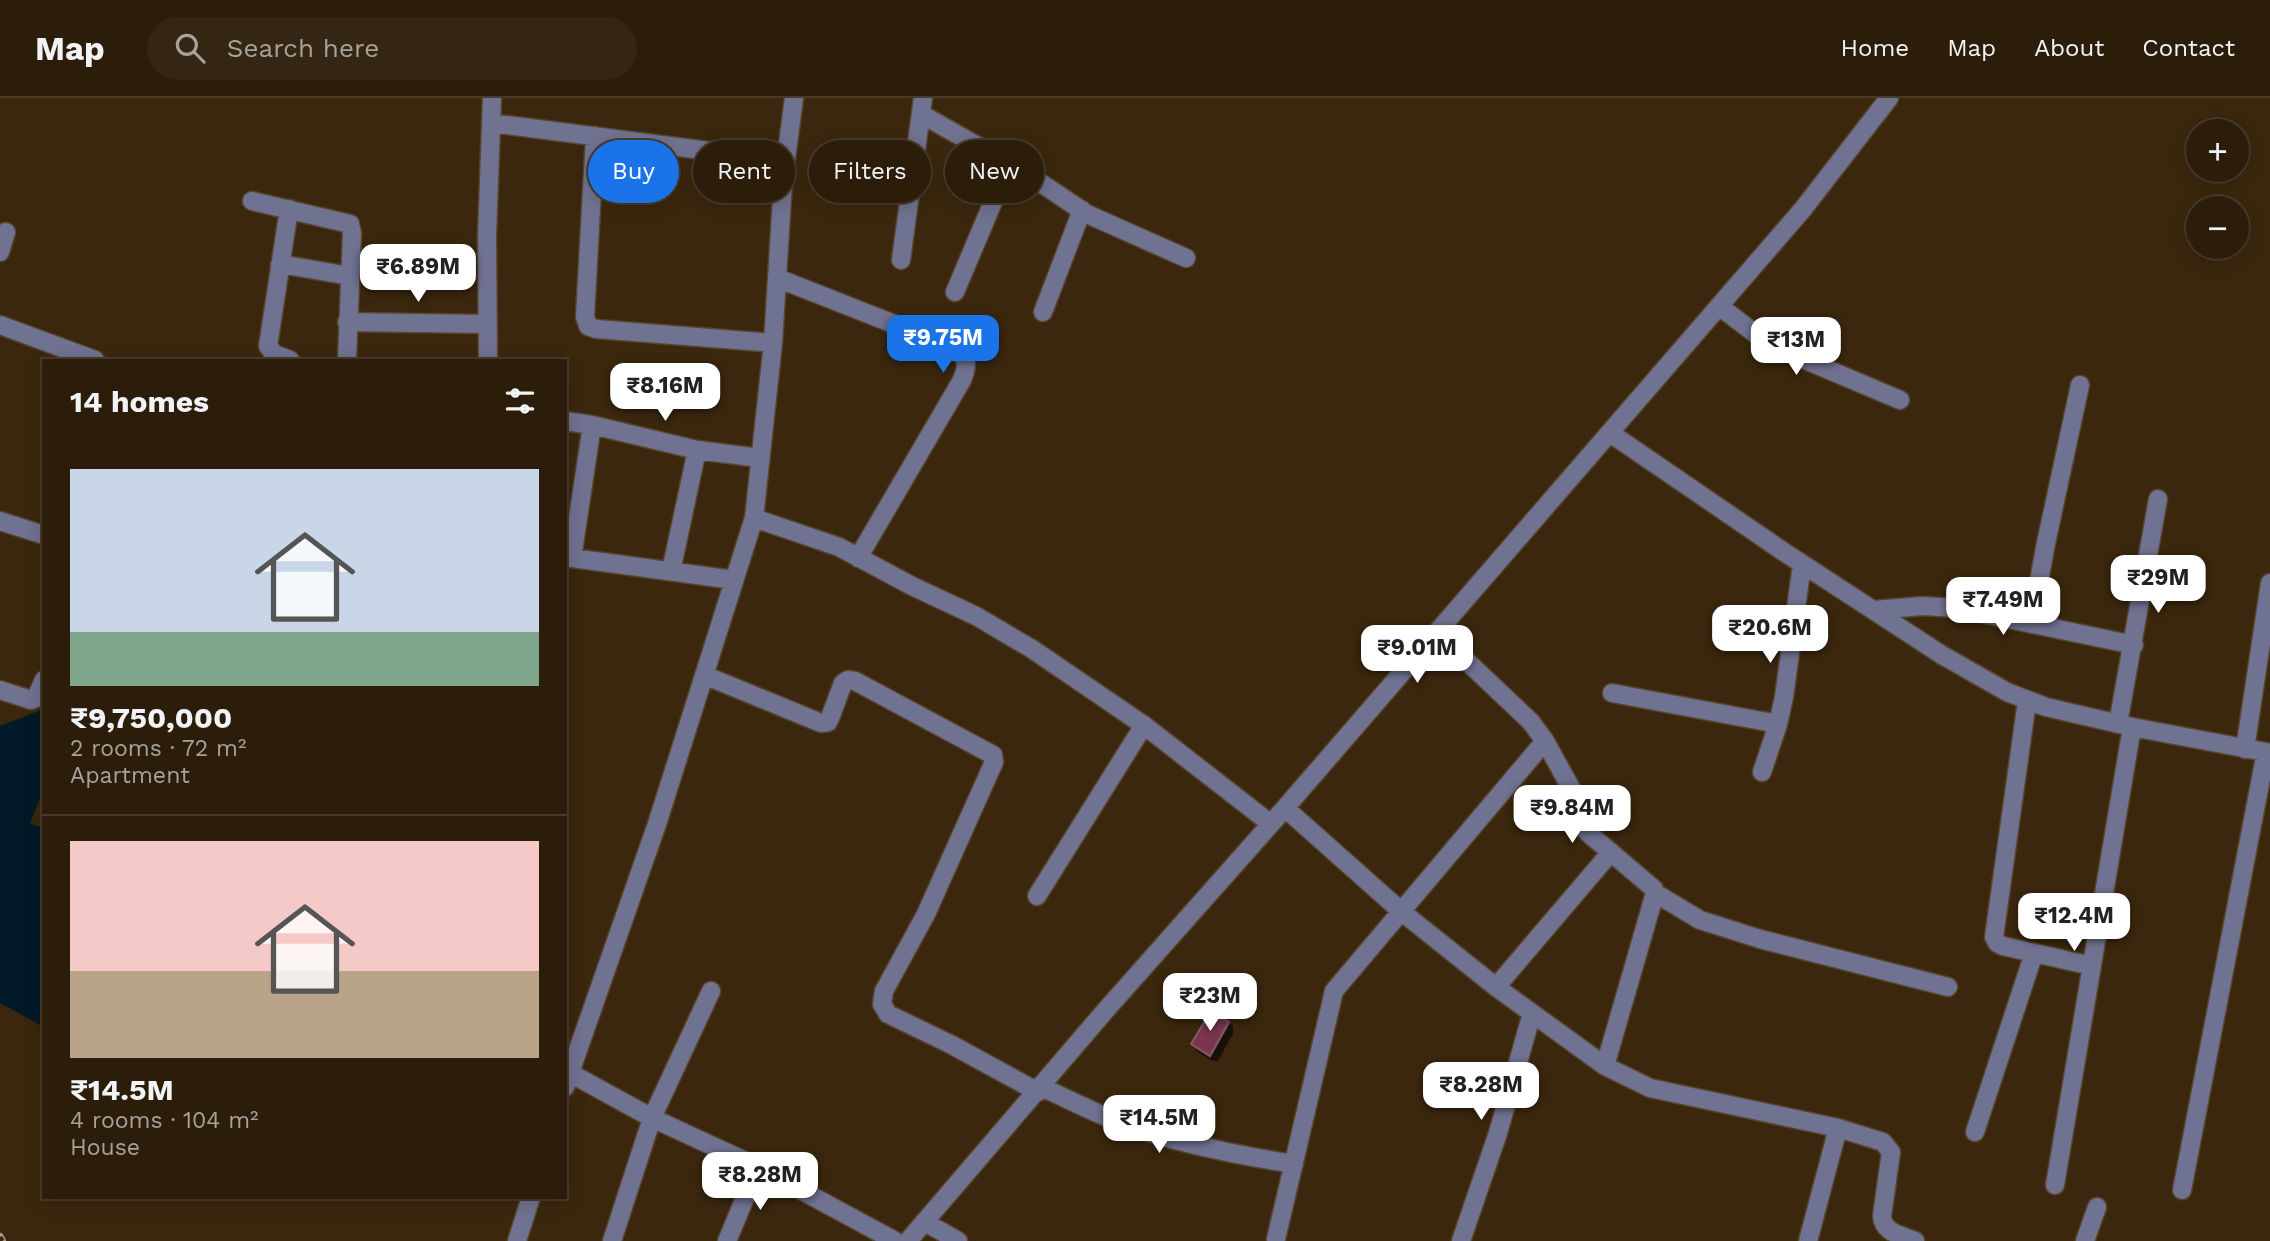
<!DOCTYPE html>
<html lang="en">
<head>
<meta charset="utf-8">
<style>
  :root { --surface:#2c1d0a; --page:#342613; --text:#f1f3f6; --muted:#a6a29c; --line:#483b2b; --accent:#1a73e8 }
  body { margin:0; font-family:"Work Sans",sans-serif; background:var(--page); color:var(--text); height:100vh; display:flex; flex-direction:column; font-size:26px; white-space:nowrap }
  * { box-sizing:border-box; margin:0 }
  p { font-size:23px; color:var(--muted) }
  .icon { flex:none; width:38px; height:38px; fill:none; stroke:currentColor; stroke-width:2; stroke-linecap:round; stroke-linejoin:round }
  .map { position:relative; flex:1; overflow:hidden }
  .drawer { position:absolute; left:42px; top:261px; width:525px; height:840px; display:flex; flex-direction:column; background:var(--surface); border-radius:0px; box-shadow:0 4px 18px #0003,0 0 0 2px var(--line) }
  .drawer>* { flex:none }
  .hud { position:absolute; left:588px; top:42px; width:665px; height:63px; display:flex; gap:14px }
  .fabs { position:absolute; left:2186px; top:21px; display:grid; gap:14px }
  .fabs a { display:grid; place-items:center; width:63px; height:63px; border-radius:50%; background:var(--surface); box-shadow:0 4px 18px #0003,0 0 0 2px var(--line); font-size:35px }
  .price { position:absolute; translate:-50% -60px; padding:0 16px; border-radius:14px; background:#fff; color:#222; font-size:23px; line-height:46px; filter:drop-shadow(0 2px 4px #0008) }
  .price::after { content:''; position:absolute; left:50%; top:42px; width:21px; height:16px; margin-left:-10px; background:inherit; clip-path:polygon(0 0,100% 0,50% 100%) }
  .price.current { background:var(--accent); color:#fff }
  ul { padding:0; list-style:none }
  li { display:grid; align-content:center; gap:14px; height:371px; padding:0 28px }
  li+li { border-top:2px solid var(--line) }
  li span { display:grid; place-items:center; height:217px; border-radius:0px; color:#555 }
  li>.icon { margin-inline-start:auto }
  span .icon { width:126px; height:126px; fill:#fffc; stroke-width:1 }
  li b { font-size:30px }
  h2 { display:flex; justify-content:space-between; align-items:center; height:84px; padding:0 28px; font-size:30px }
  .chip { padding:0 24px; border-radius:32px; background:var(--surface); box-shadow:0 4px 18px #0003,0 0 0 2px var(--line); font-size:24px; line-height:63px }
  .chip.current { background:var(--accent); color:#fff }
  header { display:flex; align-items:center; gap:42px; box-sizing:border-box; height:98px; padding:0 35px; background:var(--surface); border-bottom:2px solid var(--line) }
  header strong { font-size:33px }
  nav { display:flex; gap:38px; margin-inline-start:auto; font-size:24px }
  .search { width:490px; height:63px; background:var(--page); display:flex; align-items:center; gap:18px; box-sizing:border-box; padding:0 24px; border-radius:38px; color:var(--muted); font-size:26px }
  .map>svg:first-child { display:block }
</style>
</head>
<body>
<header>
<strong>Map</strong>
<div class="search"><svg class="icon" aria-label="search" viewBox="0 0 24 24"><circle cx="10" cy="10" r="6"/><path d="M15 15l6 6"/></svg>Search here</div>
<nav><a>Home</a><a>Map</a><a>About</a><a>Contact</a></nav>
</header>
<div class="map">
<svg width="2270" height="1143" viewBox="0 0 2270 1143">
  <defs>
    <filter id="shadow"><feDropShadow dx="6" dy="6" stdDeviation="0" flood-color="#0009"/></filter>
  </defs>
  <rect width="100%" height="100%" fill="#3b270e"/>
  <path fill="#021a28" d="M44 611V691L30 725 44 731V929L0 905V628Z"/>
  <path fill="#7d354f" stroke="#7e5b65" stroke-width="2" filter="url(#shadow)" d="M1211 913 1229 924 1210 958 1191 946Z"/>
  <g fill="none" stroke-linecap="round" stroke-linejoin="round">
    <defs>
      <path id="minor" d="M921 16 1029 77 1087 116 1186 160
        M491 25 786 63
        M595 38 585 219 588 228 596 231 773 245
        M252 103 350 126 352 135 347 262
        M289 111 268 248 274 256 290 262
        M0 154 6 134
        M901 162 923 0
        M280 166 350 178
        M777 180 955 250C968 261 968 267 962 282L858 460
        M955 194 1009 66
        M1719 208 1770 247 1900 302
        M1043 214 1082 112
        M347 224 487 226
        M0 227 95 262
        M488 262 487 138 492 0
        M565 323 592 327 697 352 760 360
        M1610 335 1784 454 1942 557 2007 594 2046 609 2132 629 2270 655
        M754 420 839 449 912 488 976 518 1032 551 1145 628 1271 726
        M0 423 44 437
        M565 459 734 482
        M572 460 592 327
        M671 473 697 352
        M1873 512 1923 508 1956 510 2134 547
        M2031 526 2046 445 2080 287
        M1437 535 1531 624 1545 643 1572 692 1587 734 1654 791 1655 795 1605 968
        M704 577 821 625 828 624 830 620 843 585 848 582 855 583 993 657 994 664 926 816 884 893 882 906 888 916 952 947 1038 994
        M0 592 31 602 36 600 44 582
        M1612 595 1778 626
        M2027 603 1994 839 1997 845 2003 848 2092 868
        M2118 626 2158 401
        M2245 651 2270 485
        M1762 674 1778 626 1784 599 1802 466
        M1285 710 1402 814 1496 889 1605 968 1650 990 1838 1030 1883 1044 1891 1054 1882 1118C1883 1135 1901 1137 1915 1143
        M1655 795 1700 822 1760 841 1948 889
        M1037 798 1144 627
        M1496 889 1611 754
        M570 975 652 1020 758 1069 895 1143
        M565 989 657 726 754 420 773 245 783 84 794 0
        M1042 989C1069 1002 1097 1016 1126 1027 1180 1046 1236 1057 1294 1066
        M1975 1034 2034 855
        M2055 1087 2132 629
        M2182 1092 2266 654
        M925 1124 958 1143
        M1276 1141 1334 893 1545 643
        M517 1143 531 1099
        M612 1143 652 1020 711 893
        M727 1143 758 1069
        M908 1143 1105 913 1285 710 1803 111 1889 0
        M1461 1143 1498 1035 1532 915
        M1808 1143 1838 1030
        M2085 1143 2097 1109"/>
    </defs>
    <use href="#minor" stroke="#57442d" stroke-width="21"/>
    <use href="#minor" stroke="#707291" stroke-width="18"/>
    <defs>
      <path id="rail" d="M0 1139 2 1143"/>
    </defs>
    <use href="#rail" stroke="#a99886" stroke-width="8"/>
    <use href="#rail" stroke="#3b270e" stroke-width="5" stroke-dasharray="16" stroke-linecap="butt"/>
  </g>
</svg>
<div class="fabs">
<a>+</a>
<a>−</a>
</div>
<b class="price" style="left:418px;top:206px">₹6.89M</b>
<b class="price current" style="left:943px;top:277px">₹9.75M</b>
<b class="price" style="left:1796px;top:279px">₹13M</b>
<b class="price" style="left:665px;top:325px">₹8.16M</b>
<b class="price" style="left:2158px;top:517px">₹29M</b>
<b class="price" style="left:2003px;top:539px">₹7.49M</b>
<b class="price" style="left:1770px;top:567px">₹20.6M</b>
<b class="price" style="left:1417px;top:587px">₹9.01M</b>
<b class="price" style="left:1572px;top:747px">₹9.84M</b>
<b class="price" style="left:2074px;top:855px">₹12.4M</b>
<b class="price" style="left:1210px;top:935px">₹23M</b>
<b class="price" style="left:1481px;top:1024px">₹8.28M</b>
<b class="price" style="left:1159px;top:1057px">₹14.5M</b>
<b class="price" style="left:760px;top:1114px">₹8.28M</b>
<div class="hud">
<a class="chip current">Buy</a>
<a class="chip">Rent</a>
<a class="chip">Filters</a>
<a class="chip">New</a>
</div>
<section class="drawer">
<h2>14 homes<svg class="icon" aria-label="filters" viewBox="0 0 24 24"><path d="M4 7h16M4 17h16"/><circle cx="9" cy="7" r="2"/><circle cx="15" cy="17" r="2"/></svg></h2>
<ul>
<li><span style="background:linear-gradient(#c9d6e8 75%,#7fa58c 0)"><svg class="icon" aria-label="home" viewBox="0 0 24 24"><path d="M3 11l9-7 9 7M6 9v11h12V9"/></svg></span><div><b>₹9,750,000</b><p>2 rooms · 72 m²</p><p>Apartment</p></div></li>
<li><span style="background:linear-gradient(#f6c9c9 60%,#b9a48a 0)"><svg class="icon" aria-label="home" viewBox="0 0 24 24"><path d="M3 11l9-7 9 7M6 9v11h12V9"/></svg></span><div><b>₹14.5M</b><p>4 rooms · 104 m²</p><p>House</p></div></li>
</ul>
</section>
</div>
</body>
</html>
